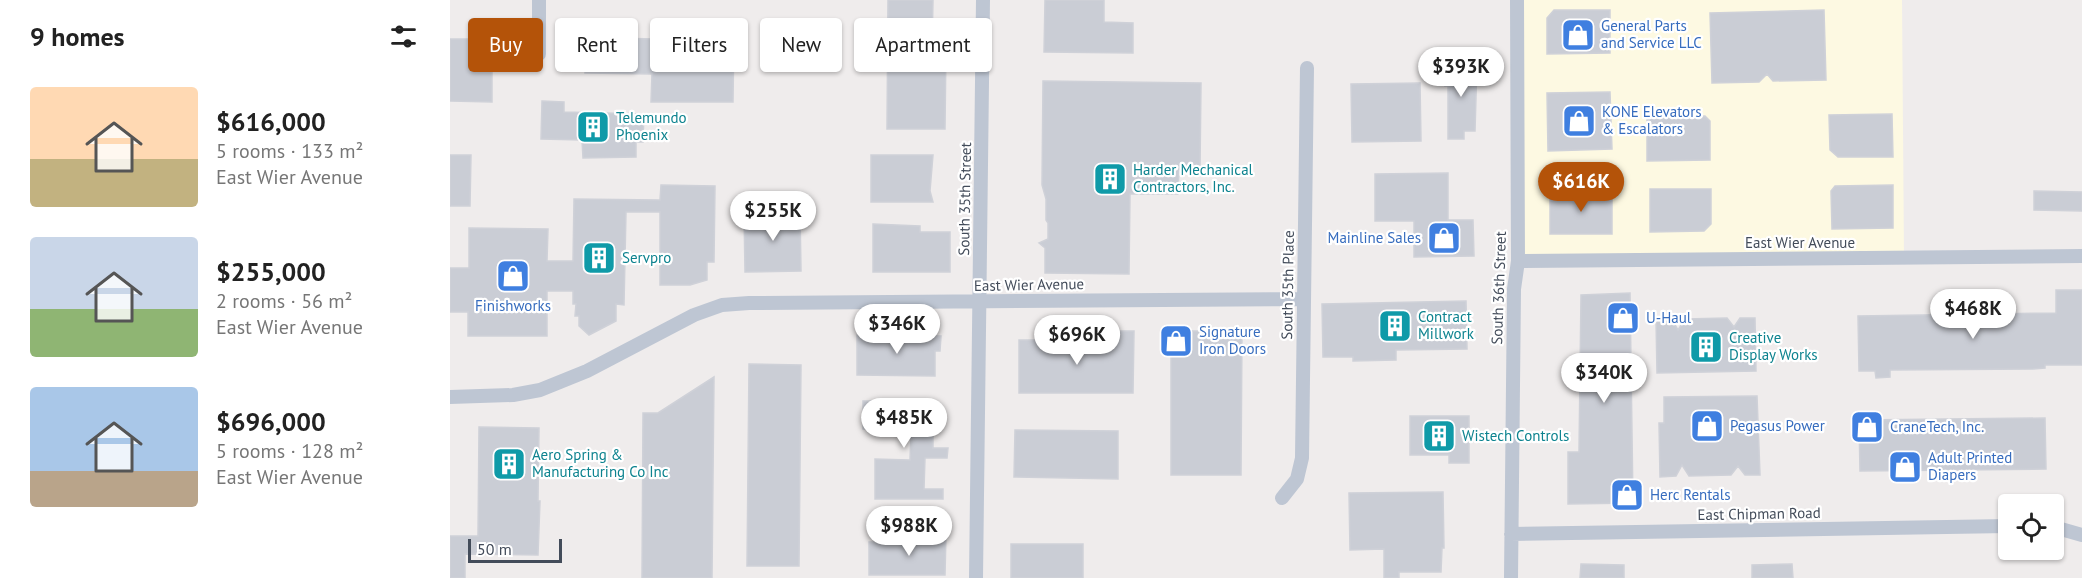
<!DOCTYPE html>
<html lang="en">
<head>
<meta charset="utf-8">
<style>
  :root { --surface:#fff; --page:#f2f2f2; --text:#222; --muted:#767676; --accent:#b45309 }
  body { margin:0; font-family:"PT Sans",sans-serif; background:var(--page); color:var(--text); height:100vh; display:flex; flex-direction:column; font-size:22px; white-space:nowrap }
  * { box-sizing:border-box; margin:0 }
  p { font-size:20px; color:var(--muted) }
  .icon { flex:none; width:33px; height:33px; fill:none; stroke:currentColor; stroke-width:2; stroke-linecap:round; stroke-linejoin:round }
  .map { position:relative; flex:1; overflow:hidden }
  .details { display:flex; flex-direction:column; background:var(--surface); width:450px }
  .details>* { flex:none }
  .hud { position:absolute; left:18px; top:18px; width:570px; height:54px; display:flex; gap:12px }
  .tools { position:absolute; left:1548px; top:494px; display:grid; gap:12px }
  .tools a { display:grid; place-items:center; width:66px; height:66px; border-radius:6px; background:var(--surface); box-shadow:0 2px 4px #0004; font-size:30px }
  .scale { position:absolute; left:18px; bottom:15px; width:94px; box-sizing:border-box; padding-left:6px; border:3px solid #434c5a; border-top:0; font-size:16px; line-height:21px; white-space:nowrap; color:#434c5a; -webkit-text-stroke:4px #fff; paint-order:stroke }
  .price { position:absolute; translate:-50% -51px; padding:0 14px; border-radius:21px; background:#fff; color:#222; font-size:20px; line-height:39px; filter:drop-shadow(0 2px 3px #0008) }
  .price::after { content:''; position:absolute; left:50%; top:36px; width:18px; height:14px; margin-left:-9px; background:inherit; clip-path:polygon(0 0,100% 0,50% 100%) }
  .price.selected { background:var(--accent); color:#fff }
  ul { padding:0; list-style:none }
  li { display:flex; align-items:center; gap:18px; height:150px; padding:0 30px }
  li span { display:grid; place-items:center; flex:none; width:168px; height:120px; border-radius:6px; color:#555 }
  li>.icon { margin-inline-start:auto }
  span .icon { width:72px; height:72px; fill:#fffc; stroke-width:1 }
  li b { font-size:26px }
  h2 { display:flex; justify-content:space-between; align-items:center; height:72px; padding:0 30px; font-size:26px }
  .pill { padding:0 21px; border-radius:6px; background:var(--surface); box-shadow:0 2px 4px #0004; font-size:21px; line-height:54px }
  .pill.selected { background:var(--accent); color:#fff }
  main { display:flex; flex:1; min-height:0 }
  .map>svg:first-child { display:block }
</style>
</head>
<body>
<main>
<section class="details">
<h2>9 homes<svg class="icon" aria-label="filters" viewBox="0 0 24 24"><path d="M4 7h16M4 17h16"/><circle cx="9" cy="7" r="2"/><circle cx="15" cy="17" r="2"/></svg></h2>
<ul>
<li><span style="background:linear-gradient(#ffd9b3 60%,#c2b280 0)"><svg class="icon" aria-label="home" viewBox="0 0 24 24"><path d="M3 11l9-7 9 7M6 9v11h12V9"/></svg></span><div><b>$616,000</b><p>5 rooms · 133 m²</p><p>East Wier Avenue</p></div></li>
<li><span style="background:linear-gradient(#c9d6e8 60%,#8fb573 0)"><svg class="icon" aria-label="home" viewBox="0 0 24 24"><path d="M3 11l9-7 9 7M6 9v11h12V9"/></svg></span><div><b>$255,000</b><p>2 rooms · 56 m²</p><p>East Wier Avenue</p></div></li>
<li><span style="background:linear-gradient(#a9c7e8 70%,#b9a48a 0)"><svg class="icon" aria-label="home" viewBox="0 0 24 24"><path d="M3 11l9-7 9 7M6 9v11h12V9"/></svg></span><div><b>$696,000</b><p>5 rooms · 128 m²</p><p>East Wier Avenue</p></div></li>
</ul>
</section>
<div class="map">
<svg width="1632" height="578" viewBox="0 0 1632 578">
  <rect width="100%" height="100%" fill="#efecec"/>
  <path fill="#fdf9e2" d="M1067 0H1452L1454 259 1068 261Z"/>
  <path fill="#cacdd5" stroke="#cfd1d8" stroke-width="1.5" d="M438 0H483L482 46H496L495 129H437Z
    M595 0H654V22L683 23V53L594 52Z
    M1104 10H1160V53L1097 54V18Z
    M1374 10 1376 80 1323 81 1317 74 1309 82 1262 83 1260 13Z
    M202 31 284 32 283 102H201L202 74 135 73 136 37 202 39Z
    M0 39H42V102L0 101Z
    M996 62 1027 63 1025 131H1014V139H998V86H995Z
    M593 81 751 83 750 170H729L728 194H680L679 274 595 273V248L589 243 598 239V223L596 220V199L592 185Z
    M970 83 971 141 902 142 901 84Z
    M1160 92 1162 149 1098 151 1097 93Z
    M92 101 114 102V112L194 114 193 142H186V157L133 158 132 140 91 139Z
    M1442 114 1443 157H1388L1380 150 1379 115Z
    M1255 116 1260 121V160L1197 161V118Z
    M0 155H21L20 206H0Z
    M421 155H483L480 191 483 202H421Z
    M998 173V220H1023L1024 256 964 257V221H925V174Z
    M211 185 265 186 264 262H257V280L240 285H210V212H176L174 305 166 304V321L139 335 129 326V316H125L126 304H123V291H97V336H18V312H0V268H19V228L98 229 97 261H123L124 199 210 200Z
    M1443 185V228L1382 229 1381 191 1385 186Z
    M1200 189H1261V224L1254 231 1200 232Z
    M1105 191H1162V234H1100V196Z
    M1584 191 1632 192V211L1584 210Z
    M350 211 351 271 295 272 294 212Z
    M423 224 470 226V232H500V272H423Z
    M1606 290H1632V365H1595V368L1583 369 1440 370V377L1426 378 1425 371H1409L1408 316 1606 313Z
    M1180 293 1183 503 1118 504V452H1129L1131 295Z
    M1016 301 1017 349 946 350V360L903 361V357H873L872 304Z
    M1277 318 1284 327 1290 318H1305L1306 371 1207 373 1206 319H1222L1228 330 1235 319Z
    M659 331H684L683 393H569V340H635V349H659Z
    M721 331H792L791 475H721Z
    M407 335 491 336 490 351H485V376L407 375Z
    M299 364 351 365 349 566H297Z
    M264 377 262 578H192L193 413H208Z
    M1307 396 1310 475H1295L1288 466 1281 475 1239 476 1232 465 1226 476 1210 477 1209 423H1214V397Z
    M413 401 483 402V448H498L497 458H475L474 489H493V499H425V459L460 460 461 429H413Z
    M960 416H1019V463H999V455H960Z
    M1595 418 1596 469 1410 471 1409 420Z
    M29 427 89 428 88 501H90L88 555 15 554V578H0V536H28Z
    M565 430 668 431V479L564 477Z
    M993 492 994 548H992L991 572H949V578H934V549L900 550 899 493Z
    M478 534H496L495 575H419V542H478Z
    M561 544H633V578H561Z
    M1131 564 1174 565V578H1130Z
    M1342 564 1343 578H1302V565Z"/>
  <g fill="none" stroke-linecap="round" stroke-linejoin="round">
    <path stroke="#bec6d3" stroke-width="14" d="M89 54V0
      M1068 261 1632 256
      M0 397 63 395 90 390 137 371 244 315 272 305 299 303 854 299
      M832 498 847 479 852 458 857 68
      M1604 527 1632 535
      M1061 534 1558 526
      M526 578 533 0
      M1061 578 1064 289 1068 261 1067 0"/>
  </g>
  <defs>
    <symbol id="shop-square" viewBox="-11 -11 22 22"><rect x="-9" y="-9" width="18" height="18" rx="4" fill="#3f7fe0" stroke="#fff"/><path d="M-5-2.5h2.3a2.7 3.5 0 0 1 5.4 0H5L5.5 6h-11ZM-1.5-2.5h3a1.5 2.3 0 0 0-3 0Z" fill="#fff"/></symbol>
    <symbol id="building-square" viewBox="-11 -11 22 22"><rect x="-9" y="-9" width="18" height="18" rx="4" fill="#0f9aa8" stroke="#fff"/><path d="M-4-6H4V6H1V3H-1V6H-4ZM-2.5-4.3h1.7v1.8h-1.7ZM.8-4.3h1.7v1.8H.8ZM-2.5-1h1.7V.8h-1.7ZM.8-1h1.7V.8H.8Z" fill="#fff"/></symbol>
  </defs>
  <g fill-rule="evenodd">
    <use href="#shop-square" x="1109" y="16" width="38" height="38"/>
    <use href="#shop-square" x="1110" y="102" width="38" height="38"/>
    <use href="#building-square" x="124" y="108" width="38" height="38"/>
    <use href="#building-square" x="641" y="160" width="38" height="38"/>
    <use href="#shop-square" x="975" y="219" width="38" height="38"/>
    <use href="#building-square" x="130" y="239" width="38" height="38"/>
    <use href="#shop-square" x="44" y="257" width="38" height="38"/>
    <use href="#shop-square" x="1154" y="299" width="38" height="38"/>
    <use href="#building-square" x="926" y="307" width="38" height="38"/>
    <use href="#shop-square" x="707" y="322" width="38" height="38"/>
    <use href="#building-square" x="1237" y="328" width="38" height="38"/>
    <use href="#shop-square" x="1238" y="407" width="38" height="38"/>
    <use href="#shop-square" x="1398" y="408" width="38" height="38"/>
    <use href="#building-square" x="970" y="417" width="38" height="38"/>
    <use href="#building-square" x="40" y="445" width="38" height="38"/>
    <use href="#shop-square" x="1436" y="448" width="38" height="38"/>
    <use href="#shop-square" x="1158" y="476" width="38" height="38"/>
  </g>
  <g text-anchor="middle" stroke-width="4.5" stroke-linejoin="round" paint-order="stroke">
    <g font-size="15" fill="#366cbe" stroke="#fff" text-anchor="start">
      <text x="1151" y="31">General Parts<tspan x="1151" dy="17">and Service LLC</tspan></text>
      <text x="1152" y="117">KONE Elevators<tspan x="1152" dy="17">&amp; Escalators</tspan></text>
      <text x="971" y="243" text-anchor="end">Mainline Sales</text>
      <text x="63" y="311" text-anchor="middle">Finishworks</text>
      <text x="1196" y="323">U-Haul</text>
      <text x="749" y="337">Signature<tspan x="749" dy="17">Iron Doors</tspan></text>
      <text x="1280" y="431">Pegasus Power</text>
      <text x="1440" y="432">CraneTech, Inc.</text>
      <text x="1478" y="463">Adult Printed<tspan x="1478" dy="17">Diapers</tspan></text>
      <text x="1200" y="500">Herc Rentals</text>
    </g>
    <g font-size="15" fill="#0d838f" stroke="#fff" text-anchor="start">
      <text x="166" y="123">Telemundo<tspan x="166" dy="17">Phoenix</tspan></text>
      <text x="683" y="175">Harder Mechanical<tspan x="683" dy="17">Contractors, Inc.</tspan></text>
      <text x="172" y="263">Servpro</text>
      <text x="968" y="322">Contract<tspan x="968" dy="17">Millwork</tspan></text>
      <text x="1279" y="343">Creative<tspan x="1279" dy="17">Display Works</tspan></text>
      <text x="1012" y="441">Wistech Controls</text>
      <text x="82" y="460">Aero Spring &amp;<tspan x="82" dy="17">Manufacturing Co Inc</tspan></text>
    </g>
    <g font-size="15" fill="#434c5a" stroke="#fff">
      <text transform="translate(515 199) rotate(-89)" y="5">South 35th Street</text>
      <text x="1350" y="248">East Wier Avenue</text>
      <text transform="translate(579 285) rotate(-1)" y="5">East Wier Avenue</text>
      <text transform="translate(838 285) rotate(-89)" y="5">South 35th Place</text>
      <text transform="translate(1049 288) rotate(-88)" y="5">South 36th Street</text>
      <text transform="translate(1309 514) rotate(-1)" y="5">East Chipman Road</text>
    </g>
  </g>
</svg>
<div class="tools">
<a><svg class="icon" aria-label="locate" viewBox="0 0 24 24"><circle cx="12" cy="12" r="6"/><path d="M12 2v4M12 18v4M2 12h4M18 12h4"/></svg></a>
</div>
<div class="scale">50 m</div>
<b class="price" style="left:1011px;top:98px">$393K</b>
<b class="price selected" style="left:1131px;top:213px">$616K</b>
<b class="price" style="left:323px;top:242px">$255K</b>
<b class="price" style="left:1523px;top:340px">$468K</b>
<b class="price" style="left:447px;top:355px">$346K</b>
<b class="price" style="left:627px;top:366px">$696K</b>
<b class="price" style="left:1154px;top:404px">$340K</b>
<b class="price" style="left:454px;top:449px">$485K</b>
<b class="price" style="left:459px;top:557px">$988K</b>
<div class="hud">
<a class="pill selected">Buy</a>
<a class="pill">Rent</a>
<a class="pill">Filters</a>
<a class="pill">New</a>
<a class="pill">Apartment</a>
</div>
</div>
</main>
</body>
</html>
